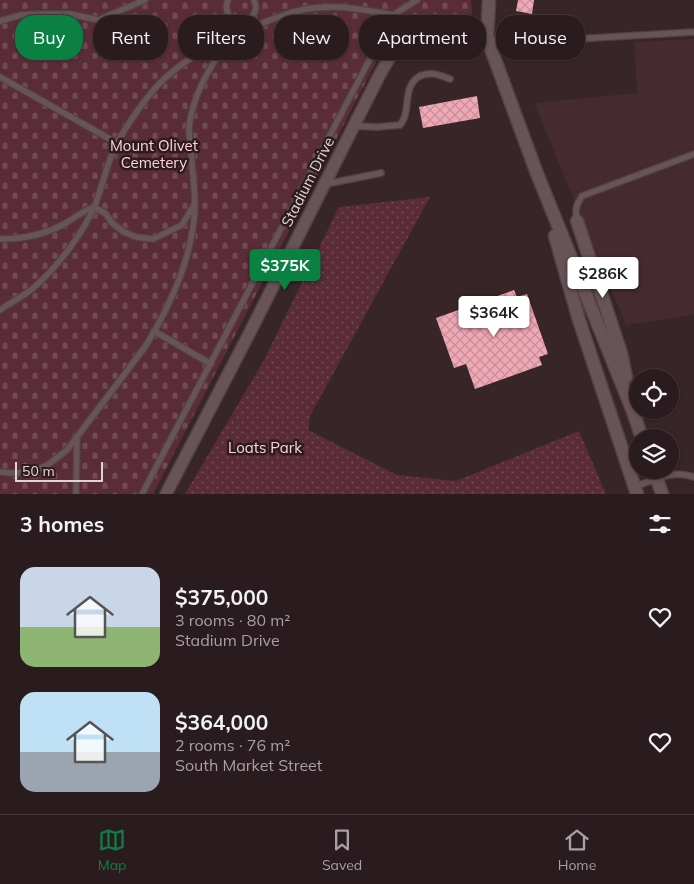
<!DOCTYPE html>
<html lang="en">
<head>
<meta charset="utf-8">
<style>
  :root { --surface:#2a1c1e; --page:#322527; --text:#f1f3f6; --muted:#a5a1a4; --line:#463a3c; --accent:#0b8043 }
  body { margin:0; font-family:Mulish,sans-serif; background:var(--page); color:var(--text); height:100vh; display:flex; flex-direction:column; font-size:19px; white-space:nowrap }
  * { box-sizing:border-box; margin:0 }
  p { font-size:16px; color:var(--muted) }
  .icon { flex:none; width:28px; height:28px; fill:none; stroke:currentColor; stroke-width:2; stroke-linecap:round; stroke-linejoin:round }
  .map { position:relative; height:494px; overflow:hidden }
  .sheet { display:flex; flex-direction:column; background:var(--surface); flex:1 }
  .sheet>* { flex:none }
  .top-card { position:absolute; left:15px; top:15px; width:665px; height:45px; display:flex; gap:10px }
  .buttons { position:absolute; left:629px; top:369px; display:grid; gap:10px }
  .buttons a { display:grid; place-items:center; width:50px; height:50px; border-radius:50%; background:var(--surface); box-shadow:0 1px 4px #0004,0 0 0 1px var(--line); font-size:25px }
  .scale { position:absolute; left:15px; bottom:12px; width:88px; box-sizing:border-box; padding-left:5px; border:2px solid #e1d4d6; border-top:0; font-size:14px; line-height:18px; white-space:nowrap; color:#e1d4d6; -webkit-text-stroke:4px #2d1b1f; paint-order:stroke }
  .price { position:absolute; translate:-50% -42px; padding:0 11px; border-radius:5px; background:#fff; color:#222; font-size:16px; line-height:32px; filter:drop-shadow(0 1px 2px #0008) }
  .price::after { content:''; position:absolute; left:50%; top:30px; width:15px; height:11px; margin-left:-8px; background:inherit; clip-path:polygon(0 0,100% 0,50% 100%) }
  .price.active { background:var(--accent); color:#fff }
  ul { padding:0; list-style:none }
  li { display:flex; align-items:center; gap:15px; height:125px; padding:0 20px }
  li span { display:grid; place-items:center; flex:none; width:140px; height:100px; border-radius:15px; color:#555 }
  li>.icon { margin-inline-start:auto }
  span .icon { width:60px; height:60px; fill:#fffc; stroke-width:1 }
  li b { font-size:21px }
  h2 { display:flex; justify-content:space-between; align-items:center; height:60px; padding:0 20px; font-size:21px }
  .pill { padding:0 18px; border-radius:20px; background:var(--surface); box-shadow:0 1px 4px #0004,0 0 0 1px var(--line); font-size:18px; line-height:45px }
  .pill.active { background:var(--accent); color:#fff }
  .dock { display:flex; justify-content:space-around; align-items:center; height:70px; border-top:1px solid var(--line); background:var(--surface); font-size:14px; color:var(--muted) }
  .dock a { display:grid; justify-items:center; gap:2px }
  .dock .active { color:var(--accent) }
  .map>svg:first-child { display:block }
</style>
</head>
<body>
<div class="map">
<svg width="694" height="494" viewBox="0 0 694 494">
  <defs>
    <pattern id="green-dots" width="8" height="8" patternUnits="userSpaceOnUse" patternTransform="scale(1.25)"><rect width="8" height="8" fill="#5a2c37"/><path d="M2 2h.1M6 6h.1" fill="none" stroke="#714a53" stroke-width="1.8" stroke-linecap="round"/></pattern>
    <pattern id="cemetery-stones" width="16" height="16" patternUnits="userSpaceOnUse" patternTransform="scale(1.25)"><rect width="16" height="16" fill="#5a2c37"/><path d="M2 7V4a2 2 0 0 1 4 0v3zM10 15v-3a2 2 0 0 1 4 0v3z" fill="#714a53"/></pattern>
    <pattern id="building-cross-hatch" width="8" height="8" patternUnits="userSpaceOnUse" patternTransform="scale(1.25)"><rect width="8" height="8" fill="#f1a8b6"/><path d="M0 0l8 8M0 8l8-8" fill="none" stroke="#c68e98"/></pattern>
  </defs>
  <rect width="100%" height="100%" fill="#382528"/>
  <path fill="#452b30" d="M694 39V315L626 325 534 103 637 93 634 42Z"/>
  <path fill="url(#green-dots)" d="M430 197 310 416 308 430 397 475 456 481 579 431 606 494H185L263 362 339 207Z"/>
  <path fill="url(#cemetery-stones)" d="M0 0H471L472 14 431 21 389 37 153 494H0Z"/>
  <path fill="url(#building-cross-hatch)" d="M518 0H534L532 14 516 11Z
    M477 96 480 118 423 128 419 107Z
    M514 290 517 297 527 294 548 354 539 357 542 365 475 389 466 364 454 368 436 318Z"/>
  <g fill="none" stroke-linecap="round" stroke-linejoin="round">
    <defs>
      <path id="service" d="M228 0C218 28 265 26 254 0
        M0 21 21 15 39 14H70L98 20 145 0
        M487 38 507 43 694 32
        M0 77 117 143
        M354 126 377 127 400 125C412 112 401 86 420 76 431 71 439 75 450 79
        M326 184 381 173
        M577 221C575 210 576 205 582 196L694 154
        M0 239C23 239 44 235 64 224 75 218 82 211 94 207L106 214 112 223 124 232 136 237 153 239 182 225 194 205
        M0 310C10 303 22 297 32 289 55 270 83 234 95 205 103 185 107 161 118 141 131 119 151 89 171 73 197 51 229 36 260 24 278 17 295 10 314 8 341 5 367 10 393 15
        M154 331 211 364
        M0 472 12 473 33 472 49 464 67 450 145 347C169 308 189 265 194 220 197 197 192 173 191 151 190 143 189 135 189 128 193 92 211 67 229 37
        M634 487C654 480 673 469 694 477
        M76 494 77 439
        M142 494 393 15 417 0"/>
      <path id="minor" d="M166 494 248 336 379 76 391 55 403 45 422 39 439 36 463 35 487 38"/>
      <path id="secondary" d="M489 0 487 38 536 171 632 409 642 438
        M577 221 621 353 626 377
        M555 236 579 320 637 494
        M654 470 662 494"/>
    </defs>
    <use href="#service" stroke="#514144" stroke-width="8"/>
    <use href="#minor" stroke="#514144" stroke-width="14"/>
    <use href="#secondary" stroke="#514144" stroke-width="15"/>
    <use href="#service" stroke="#685356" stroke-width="5.5"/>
    <use href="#minor" stroke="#685356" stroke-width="11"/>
    <use href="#secondary" stroke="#685356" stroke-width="12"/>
  </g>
  <g text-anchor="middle" stroke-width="5" stroke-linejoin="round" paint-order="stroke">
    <g font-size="15" fill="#fcd2d9" stroke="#2d1b1f">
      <text x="154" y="151">Mount Olivet<tspan x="154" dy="17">Cemetery</tspan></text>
      <text x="265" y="453">Loats Park</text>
    </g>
    <g font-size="15" fill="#e1d4d6" stroke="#2d1b1f">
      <text transform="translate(308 182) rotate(-63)" y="5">Stadium Drive</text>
    </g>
  </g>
</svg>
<div class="buttons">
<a><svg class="icon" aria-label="locate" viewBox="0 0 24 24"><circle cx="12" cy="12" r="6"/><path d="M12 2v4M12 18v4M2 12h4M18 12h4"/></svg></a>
<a><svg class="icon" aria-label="layers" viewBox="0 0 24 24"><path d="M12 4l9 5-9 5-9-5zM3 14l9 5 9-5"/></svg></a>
</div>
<div class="scale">50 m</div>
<b class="price active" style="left:285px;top:291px">$375K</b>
<b class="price" style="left:603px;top:299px">$286K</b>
<b class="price" style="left:494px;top:338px">$364K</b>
<div class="top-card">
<a class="pill active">Buy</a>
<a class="pill">Rent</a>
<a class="pill">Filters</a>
<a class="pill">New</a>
<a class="pill">Apartment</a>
<a class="pill">House</a>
</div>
</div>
<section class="sheet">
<h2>3 homes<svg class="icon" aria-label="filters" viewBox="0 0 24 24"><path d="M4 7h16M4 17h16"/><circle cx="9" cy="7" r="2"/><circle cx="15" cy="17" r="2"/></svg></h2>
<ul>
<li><span style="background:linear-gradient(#c9d6e8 60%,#8fb573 0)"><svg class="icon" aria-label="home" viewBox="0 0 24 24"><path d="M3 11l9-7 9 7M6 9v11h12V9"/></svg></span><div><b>$375,000</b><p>3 rooms · 80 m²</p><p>Stadium Drive</p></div><svg class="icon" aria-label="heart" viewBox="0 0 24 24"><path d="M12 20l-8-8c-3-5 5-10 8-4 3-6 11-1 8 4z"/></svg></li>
<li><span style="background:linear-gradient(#bfe0f5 60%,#9aa5b1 0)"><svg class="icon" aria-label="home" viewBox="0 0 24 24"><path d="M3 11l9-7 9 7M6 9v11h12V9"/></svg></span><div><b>$364,000</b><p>2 rooms · 76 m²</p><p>South Market Street</p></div><svg class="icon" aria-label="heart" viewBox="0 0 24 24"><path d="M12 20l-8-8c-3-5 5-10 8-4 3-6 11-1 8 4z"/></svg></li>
</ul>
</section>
<nav class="dock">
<a class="active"><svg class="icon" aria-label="map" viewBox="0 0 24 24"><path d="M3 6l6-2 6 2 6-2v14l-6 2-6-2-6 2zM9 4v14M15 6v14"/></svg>Map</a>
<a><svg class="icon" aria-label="saved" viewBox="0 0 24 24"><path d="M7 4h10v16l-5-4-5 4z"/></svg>Saved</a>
<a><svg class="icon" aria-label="home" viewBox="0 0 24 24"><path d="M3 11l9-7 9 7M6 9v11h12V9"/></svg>Home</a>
</nav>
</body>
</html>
